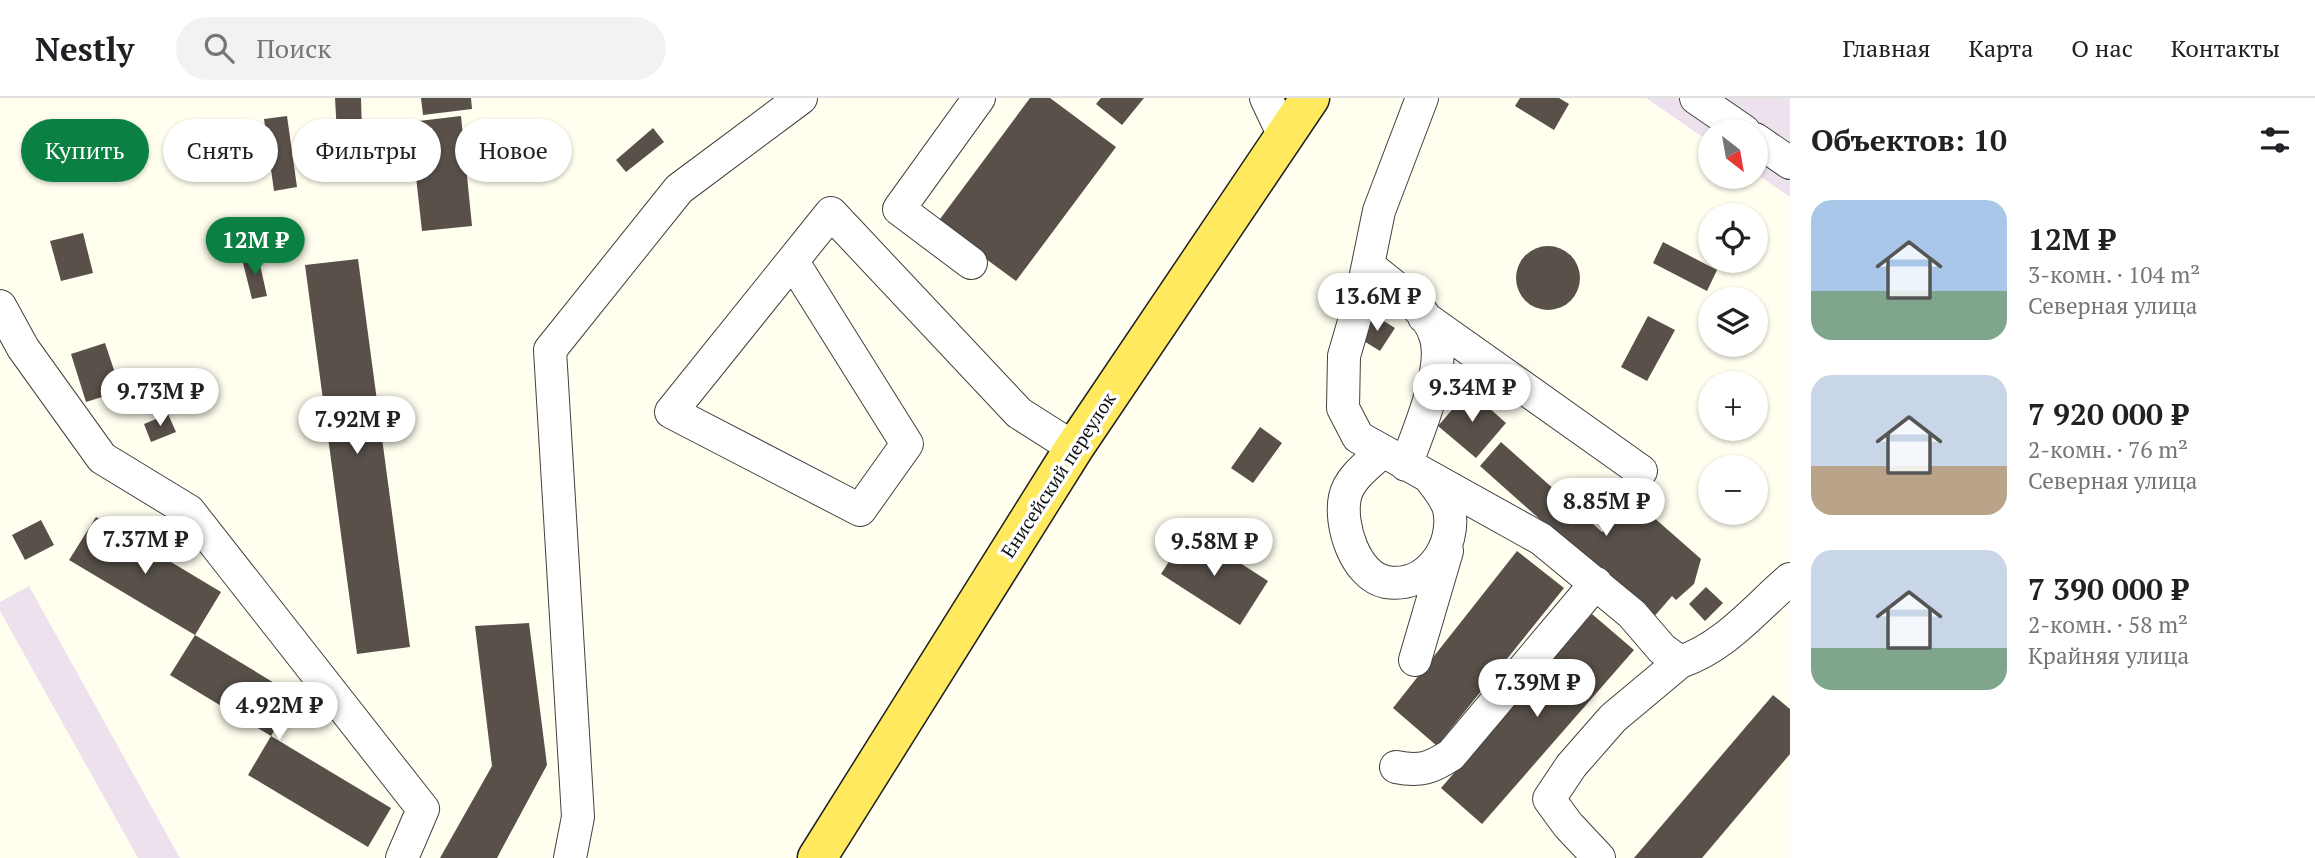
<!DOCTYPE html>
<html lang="ru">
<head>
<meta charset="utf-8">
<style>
  :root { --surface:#fff; --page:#f2f2f2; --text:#202124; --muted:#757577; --line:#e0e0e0; --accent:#0b8043 }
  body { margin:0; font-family:"PT Serif",serif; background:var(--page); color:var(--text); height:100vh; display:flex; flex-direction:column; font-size:26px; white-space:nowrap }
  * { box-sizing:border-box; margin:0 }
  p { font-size:23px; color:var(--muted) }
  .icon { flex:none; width:38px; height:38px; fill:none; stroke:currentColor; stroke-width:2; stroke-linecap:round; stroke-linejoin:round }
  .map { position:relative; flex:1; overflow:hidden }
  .details { display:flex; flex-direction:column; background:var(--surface); width:525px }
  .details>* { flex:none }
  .banner { position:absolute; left:21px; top:21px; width:665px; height:63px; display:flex; gap:14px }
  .needle { width:46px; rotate:149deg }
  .controls { position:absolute; left:1698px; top:21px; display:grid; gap:14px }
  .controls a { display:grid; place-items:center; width:70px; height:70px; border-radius:50%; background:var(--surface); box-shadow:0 2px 5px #0004; font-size:35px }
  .price { position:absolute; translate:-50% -60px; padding:0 16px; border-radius:24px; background:#fff; color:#222; font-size:23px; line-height:46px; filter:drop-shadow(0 2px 4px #0008) }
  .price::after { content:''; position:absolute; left:50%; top:42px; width:21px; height:16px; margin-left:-10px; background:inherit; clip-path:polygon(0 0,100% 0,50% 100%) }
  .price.selected { background:var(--accent); color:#fff }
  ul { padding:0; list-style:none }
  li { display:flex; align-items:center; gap:21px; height:175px; padding:0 21px }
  li span { display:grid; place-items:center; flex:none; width:196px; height:140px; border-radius:21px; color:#555 }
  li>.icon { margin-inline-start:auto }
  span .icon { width:84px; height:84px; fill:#fffc; stroke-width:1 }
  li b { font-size:30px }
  h2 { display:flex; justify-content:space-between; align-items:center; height:84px; padding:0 21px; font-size:30px }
  .chip { padding:0 24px; border-radius:32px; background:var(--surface); box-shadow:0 2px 5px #0004; font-size:24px; line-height:63px }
  .chip.selected { background:var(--accent); color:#fff }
  header { display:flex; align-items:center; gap:42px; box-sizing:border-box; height:98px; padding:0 35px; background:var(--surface); border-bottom:2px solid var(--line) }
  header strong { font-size:33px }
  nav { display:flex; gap:38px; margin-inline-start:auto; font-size:24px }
  .search { width:490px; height:63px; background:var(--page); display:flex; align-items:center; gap:18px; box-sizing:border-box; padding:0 24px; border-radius:38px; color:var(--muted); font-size:26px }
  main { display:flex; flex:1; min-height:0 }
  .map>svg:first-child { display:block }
</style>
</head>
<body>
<header>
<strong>Nestly</strong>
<div class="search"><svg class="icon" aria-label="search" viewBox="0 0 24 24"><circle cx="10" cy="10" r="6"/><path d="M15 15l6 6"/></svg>Поиск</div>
<nav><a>Главная</a><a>Карта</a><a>О нас</a><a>Контакты</a></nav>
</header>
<main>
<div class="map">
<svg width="1790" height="760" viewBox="0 0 1790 760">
  <rect width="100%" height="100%" fill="#fffeef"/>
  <path fill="#eee1ee" d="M1646 0H1790V99L1755 75V33H1710V44Z
    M29 488 180 760H138L0 513V504Z"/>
  <path fill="#585049" d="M335 0H361L362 34 337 36Z
    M421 0H471L472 11 423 17Z
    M1030 0H1050L1116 49 1016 183 937 125Z
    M1101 0H1144L1122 27 1096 6Z
    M1520 0H1559L1569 6 1554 32 1515 8Z
    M287 18 297 89 274 93 264 21Z
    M461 18 472 128 422 133 410 24Z
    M653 30 664 44 626 74 616 62Z
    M83 135 93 175 61 183 50 143Z
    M1663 144 1717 172 1707 193 1653 165Z
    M1516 180a32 32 0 1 1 64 0a32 32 0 1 1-64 0Z
    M258 158 267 198 252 201 242 161Z
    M358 161 410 549 357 556 305 167Z
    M1374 217 1395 230 1380 253 1359 240Z
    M1648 218 1675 232 1647 283 1621 269Z
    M105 245 121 293 86 304 71 256Z
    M1469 292 1506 325 1476 360 1438 328Z
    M168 316 176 334 151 344 144 326Z
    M1260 329 1282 345 1253 385 1231 370Z
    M1501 344 1602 434 1635 403 1701 461 1694 486 1676 502 1672 498 1652 521 1480 368Z
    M96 419 221 494 195 537 69 462Z
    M41 422 54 447 25 462 12 437Z
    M1189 432 1268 483 1240 527 1161 476Z
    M1517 453 1564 490 1437 648 1393 610Z
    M1706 489 1723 505 1705 523 1689 506Z
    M1592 516 1634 552 1482 726 1441 690Z
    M529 525 547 667 497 760H440L492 668 475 528Z
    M195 537 296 598 271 638 391 710 368 749 248 677 271 638 170 577Z
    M1773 597 1790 611V656L1702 760H1634Z"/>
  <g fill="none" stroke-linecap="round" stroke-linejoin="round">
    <defs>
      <path id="minor" d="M1266 0 1284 38
        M1422 0 1379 113 1362 196 1344 258 1343 310 1358 339 1541 441 1632 516 1662 551 1680 564C1725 549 1755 511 1790 481
        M1696 0 1744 33
        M1755 41 1790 65
        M793 164 907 346 860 412 671 314 831 115 1019 315 1074 350
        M971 165 899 111 979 0
        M1368 167C1390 186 1426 209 1435 237 1447 269 1417 336 1406 367
        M0 208 23 250 102 360 189 413 423 711 402 760
        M1424 219 1641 373
        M1382 354C1369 366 1349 380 1345 399 1339 426 1355 478 1386 484 1427 491 1457 449 1449 411 1446 400 1436 388 1429 379
        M1415 562 1447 453
        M1396 669C1420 674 1431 670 1451 657L1596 485
        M570 760 578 719 550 252 679 91 801 0
        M1599 760 1568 727 1549 701 1571 668 1613 620 1680 564"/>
      <path id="major" d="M817 760 1074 350 1310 0"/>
    </defs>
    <use href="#minor" stroke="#414141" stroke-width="34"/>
    <use href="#major" stroke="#1f1f1f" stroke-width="41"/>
    <use href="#minor" stroke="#fff" stroke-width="32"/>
    <use href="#major" stroke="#ffea5f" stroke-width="38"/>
  </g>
  <g text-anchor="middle" stroke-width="7" stroke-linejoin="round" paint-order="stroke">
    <g font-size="19" fill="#0e0e0e" stroke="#fff">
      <text transform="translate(1058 377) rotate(-57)" y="7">Енисейский переулок</text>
    </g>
  </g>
</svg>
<div class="controls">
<a><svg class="needle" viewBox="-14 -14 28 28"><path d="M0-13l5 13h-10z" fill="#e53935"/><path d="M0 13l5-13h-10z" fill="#757577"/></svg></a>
<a><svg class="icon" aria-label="locate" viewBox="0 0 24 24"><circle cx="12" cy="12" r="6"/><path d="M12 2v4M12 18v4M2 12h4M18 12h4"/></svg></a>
<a><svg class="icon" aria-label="layers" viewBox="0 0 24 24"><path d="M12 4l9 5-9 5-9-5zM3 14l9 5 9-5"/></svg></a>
<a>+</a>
<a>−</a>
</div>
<b class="price selected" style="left:255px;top:179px">12M ₽</b>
<b class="price" style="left:1377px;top:235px">13.6M ₽</b>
<b class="price" style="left:1472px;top:326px">9.34M ₽</b>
<b class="price" style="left:160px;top:330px">9.73M ₽</b>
<b class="price" style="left:357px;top:358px">7.92M ₽</b>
<b class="price" style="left:1606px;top:440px">8.85M ₽</b>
<b class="price" style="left:145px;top:478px">7.37M ₽</b>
<b class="price" style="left:1214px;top:480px">9.58M ₽</b>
<b class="price" style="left:1537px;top:621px">7.39M ₽</b>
<b class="price" style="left:279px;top:644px">4.92M ₽</b>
<div class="banner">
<a class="chip selected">Купить</a>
<a class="chip">Снять</a>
<a class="chip">Фильтры</a>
<a class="chip">Новое</a>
</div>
</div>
<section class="details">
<h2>Объектов: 10<svg class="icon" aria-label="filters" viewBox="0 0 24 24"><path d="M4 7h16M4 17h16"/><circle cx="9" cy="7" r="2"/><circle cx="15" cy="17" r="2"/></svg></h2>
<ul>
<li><span style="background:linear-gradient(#a9c7e8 65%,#7fa58c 0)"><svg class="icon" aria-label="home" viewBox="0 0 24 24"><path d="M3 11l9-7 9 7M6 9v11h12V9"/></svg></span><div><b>12M ₽</b><p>3-комн. · 104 m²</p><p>Северная улица</p></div></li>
<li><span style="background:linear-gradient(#c9d6e8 65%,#b9a48a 0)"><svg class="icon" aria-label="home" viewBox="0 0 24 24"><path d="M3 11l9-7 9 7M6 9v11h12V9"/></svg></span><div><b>7 920 000 ₽</b><p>2-комн. · 76 m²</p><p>Северная улица</p></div></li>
<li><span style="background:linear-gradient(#c9d6e8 70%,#7fa58c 0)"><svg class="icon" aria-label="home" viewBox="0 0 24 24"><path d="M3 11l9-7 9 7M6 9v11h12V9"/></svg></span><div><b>7 390 000 ₽</b><p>2-комн. · 58 m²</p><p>Крайняя улица</p></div></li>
</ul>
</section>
</main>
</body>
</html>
